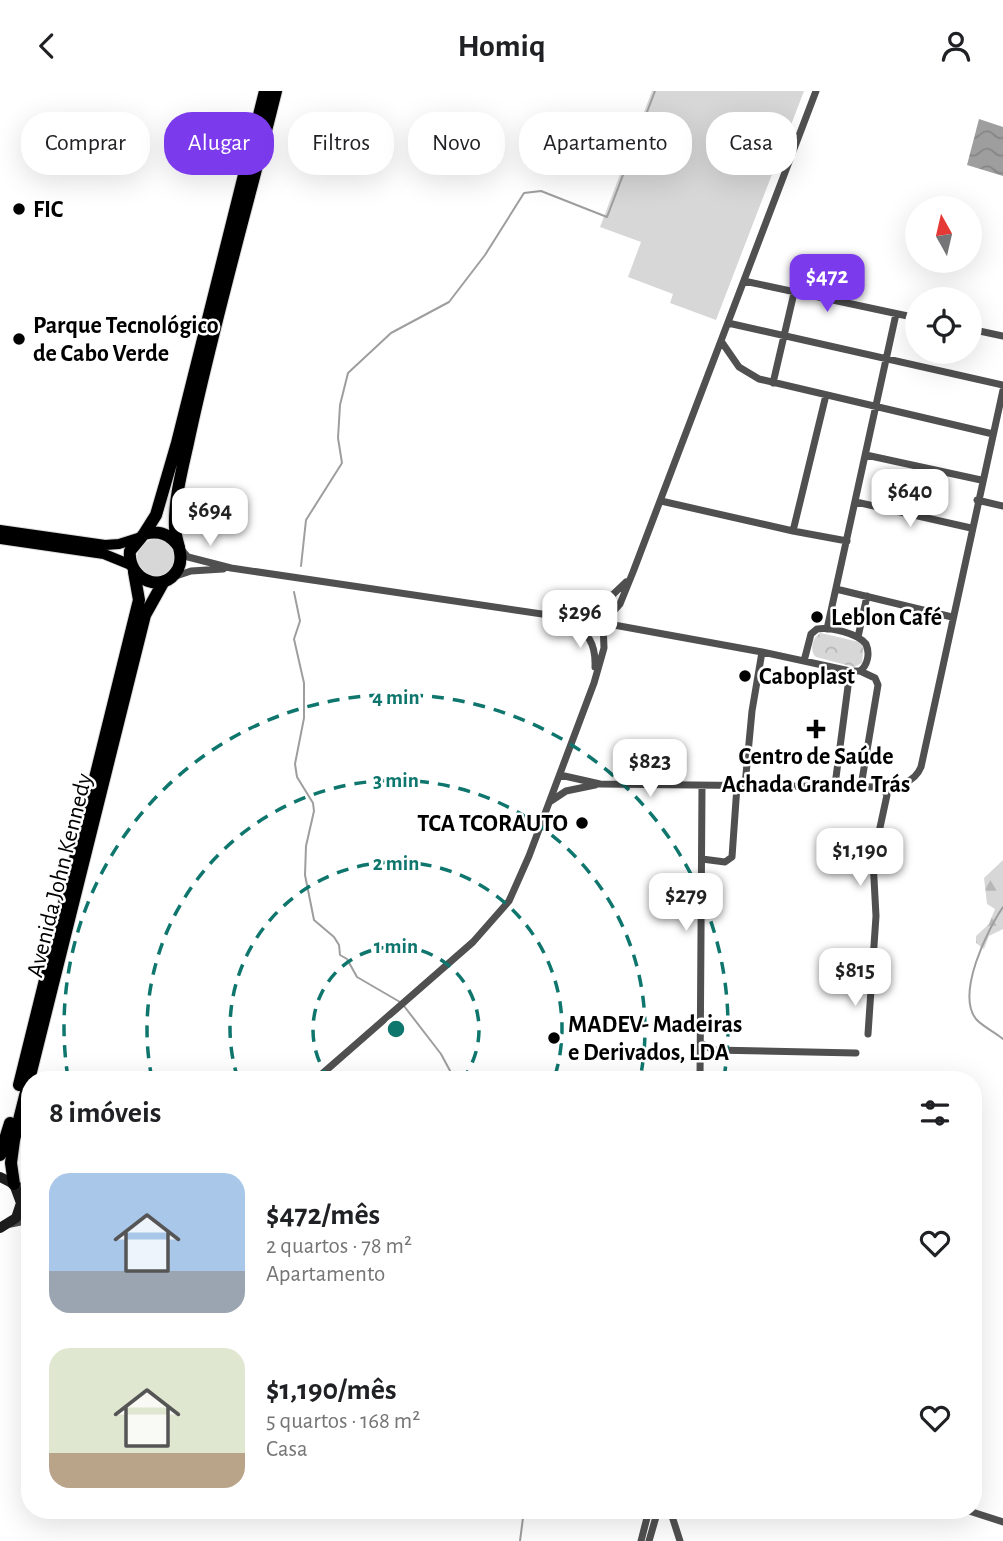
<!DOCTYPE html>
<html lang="pt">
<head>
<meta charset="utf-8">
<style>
  :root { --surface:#fff; --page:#f2f2f2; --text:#202124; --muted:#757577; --accent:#7c3aed }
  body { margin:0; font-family:"Alegreya Sans",sans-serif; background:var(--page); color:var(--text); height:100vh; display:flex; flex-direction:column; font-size:26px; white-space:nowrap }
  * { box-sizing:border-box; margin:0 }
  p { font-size:23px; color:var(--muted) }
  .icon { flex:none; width:38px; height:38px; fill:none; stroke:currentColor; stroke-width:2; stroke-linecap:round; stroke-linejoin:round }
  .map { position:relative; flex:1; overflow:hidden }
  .side { position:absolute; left:21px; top:980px; width:961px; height:448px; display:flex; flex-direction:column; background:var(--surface); border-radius:28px; box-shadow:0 7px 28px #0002 }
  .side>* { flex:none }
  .guide { position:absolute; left:21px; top:21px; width:962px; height:63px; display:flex; gap:14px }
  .needle { width:46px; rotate:352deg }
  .tools { position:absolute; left:905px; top:105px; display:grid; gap:14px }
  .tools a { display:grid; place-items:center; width:77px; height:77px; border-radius:50%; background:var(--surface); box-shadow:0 7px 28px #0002; font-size:35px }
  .price { position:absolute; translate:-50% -60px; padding:0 16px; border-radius:14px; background:#fff; color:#222; font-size:23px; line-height:46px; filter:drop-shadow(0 2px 4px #0008) }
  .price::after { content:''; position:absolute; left:50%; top:42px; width:21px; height:16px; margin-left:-10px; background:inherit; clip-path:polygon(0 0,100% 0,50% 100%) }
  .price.selected { background:var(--accent); color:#fff }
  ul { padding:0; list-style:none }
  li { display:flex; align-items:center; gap:21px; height:175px; padding:0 28px }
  li span { display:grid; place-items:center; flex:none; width:196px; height:140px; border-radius:21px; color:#555 }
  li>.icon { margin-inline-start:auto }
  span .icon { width:84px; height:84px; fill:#fffc; stroke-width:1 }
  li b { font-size:30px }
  h2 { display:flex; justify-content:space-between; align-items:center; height:84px; padding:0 28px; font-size:30px }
  .tag { padding:0 24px; border-radius:28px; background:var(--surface); box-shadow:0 7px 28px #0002; font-size:24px; line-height:63px }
  .tag.selected { background:var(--accent); color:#fff }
  header { display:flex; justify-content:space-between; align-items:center; height:91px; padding:0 28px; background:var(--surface); font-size:32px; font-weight:700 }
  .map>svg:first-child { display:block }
</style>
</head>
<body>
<header><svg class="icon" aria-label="back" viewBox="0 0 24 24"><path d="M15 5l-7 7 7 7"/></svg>Homiq<svg class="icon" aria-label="person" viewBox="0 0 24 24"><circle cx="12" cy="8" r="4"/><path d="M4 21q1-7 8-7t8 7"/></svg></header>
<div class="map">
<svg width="1003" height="1450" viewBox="0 0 1003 1450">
  <defs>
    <pattern id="forest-firs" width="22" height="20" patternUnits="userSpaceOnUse" patternTransform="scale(1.75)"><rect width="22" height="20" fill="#d7d7d7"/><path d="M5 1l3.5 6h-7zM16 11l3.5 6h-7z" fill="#b7b7b7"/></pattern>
    <pattern id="park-crowns" width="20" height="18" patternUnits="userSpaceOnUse" patternTransform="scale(1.75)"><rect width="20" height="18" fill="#d7d7d7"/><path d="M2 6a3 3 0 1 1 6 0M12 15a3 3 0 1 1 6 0" fill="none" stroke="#b7b7b7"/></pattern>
    <pattern id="water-waves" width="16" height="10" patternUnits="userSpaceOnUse" patternTransform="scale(1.75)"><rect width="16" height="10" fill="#9e9e9e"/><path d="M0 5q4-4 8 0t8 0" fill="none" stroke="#868686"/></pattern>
  </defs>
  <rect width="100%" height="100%" fill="#fff"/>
  <path fill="#d7d7d7" d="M652 0H804L716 229 670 212 673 203 628 186 641 151 600 136Z
    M137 467a19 19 0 1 1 38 0a19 19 0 1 1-38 0Z"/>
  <path fill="url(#forest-firs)" d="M1003 769V838L989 845 984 858 976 852V845L989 833 995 818 987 813 984 787Z"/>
  <path fill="url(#park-crowns)" d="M821 542 859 551 864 555 862 572 854 576 816 566C809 560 812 546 821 542Z"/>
  <path fill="url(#water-waves)" d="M979 28 1003 36V85L967 74Z"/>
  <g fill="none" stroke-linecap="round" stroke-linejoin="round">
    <path stroke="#9e9e9e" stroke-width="2" d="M301 475 306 429 342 372 338 347 340 314 348 282 391 242 449 211 485 164 524 102 541 100 607 126 655 0
      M294 501 300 530 294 548 304 592V627L295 673 297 686 313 712 314 720 306 755 305 784 314 829 334 846 339 854 340 864 347 868 357 886 400 911
      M1003 816C987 839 956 903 976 928 983 936 995 941 1003 948
      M404 915 441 963 455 989
      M520 1450 524 1419"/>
    <defs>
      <path id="primary" d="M0 439 105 454 119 453 138 447
        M0 448 104 463 131 474"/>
      <path id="highway" d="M144 443 156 424 177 352 265 0
        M179 456C170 443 159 439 144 443L130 460C127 488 163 505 178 478 185 464 175 450 175 436 174 409 182 379 188 352 213 234 247 117 276 0
        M19 994 139 509 134 481
        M0 1064 10 1032
        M14 1093 11 1072 14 1049 145 524 164 490"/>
    </defs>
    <use href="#primary" stroke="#dbdbdb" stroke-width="12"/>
    <use href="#highway" stroke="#dbdbdb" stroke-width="14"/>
    <path stroke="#505050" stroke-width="7" d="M744 190 917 227
      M728 232 1003 294
      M970 238 1003 245
      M721 250 739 276 759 288 993 343
      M773 292 794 202
      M826 304 793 440 847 450
      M866 364 981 389
      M977 409 1003 415
      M661 410 793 440
      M856 411 971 437
      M180 457 188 466 231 477 603 532 762 561
      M173 486 191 480 223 478
      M836 498 952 526
      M569 526 604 512 626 491
      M569 529C588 542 596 552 595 576
      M827 538 896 223
      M858 546 867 505
      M804 570 811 543 817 538C831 536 857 542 866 553 870 562 868 574 860 580H850
      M860 580 875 587 878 594 861 695
      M560 684 600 693 881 696C897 695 914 693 921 676L1003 299
      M745 694 752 620 762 561 850 580 835 694
      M551 710 566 700 595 694
      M702 768 725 771 732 766 737 695
      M868 943 876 825 873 769 887 704 881 696
      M701 952 713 959 856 962
      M315 989 473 851 509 810 529 765 594 592 604 557 603 532 620 513 633 481 816 0
      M700 989 702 696
      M17 1097 30 1091
      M11 1133 30 1129
      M670 1419 680 1450
      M966 1419 1003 1431
      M641 1450 649 1419
      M649 1450 658 1419"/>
    <path stroke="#1d1d1d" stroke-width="10" d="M0 1086 14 1093 21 1112 16 1127 0 1137"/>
    <use href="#primary" stroke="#000" stroke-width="10"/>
    <use href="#highway" stroke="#000" stroke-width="12"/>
  </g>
  <g fill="none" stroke="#0f766e" stroke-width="3.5" stroke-dasharray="12 9">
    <path d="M330 989A83 83 0 1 1 462 989"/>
    <path d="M238 988A166 166 0 1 1 554 988"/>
    <path d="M152 988A249 249 0 1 1 640 988"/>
    <path d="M68 987A332 332 0 1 1 724 987"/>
  </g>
  <g fill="#000" stroke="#fff" stroke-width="2.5">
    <circle cx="19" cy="118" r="7"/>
    <circle cx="19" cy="248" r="7"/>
    <circle cx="817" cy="526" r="7"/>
    <circle cx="745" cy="585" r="7"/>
    <path d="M812.5 627.5h7v7h7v7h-7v7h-7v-7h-7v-7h7z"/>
    <circle cx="582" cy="732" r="7"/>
    <circle cx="554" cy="947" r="7"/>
  </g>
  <g text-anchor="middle" stroke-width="5" stroke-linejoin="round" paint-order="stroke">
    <g font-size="24" font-weight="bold" fill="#000" stroke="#fff" text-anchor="start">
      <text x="33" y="126">FIC</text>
      <text x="33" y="242">Parque Tecnológico<tspan x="33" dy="28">de Cabo Verde</tspan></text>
      <text x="831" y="534">Leblon Café</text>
      <text x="759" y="593">Caboplast</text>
      <text x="816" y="673" text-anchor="middle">Centro de Saúde<tspan x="816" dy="28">Achada Grande Trás</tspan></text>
      <text x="568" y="740" text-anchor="end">TCA TCORAUTO</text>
      <text x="568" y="941">MADEV- Madeiras<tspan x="568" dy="28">e Derivados, LDA</tspan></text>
    </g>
    <g font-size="24" fill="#000" stroke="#fff">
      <text transform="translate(59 784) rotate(-76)" y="8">Avenida John Kennedy</text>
    </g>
  </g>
  <circle cx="396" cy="938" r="10" fill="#0f766e" stroke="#fff" stroke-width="3.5"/>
  <g font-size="21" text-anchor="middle" font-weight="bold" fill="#0f766e" stroke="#fff" stroke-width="5" stroke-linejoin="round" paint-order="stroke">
    <text x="396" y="613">4 min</text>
    <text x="396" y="696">3 min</text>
    <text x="396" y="779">2 min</text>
    <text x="396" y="862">1 min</text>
  </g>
</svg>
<div class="tools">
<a><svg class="needle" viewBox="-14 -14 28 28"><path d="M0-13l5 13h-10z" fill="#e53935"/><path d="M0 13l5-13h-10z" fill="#757577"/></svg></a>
<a><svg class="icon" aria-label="locate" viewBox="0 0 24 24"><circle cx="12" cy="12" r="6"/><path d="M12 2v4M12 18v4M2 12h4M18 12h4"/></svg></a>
</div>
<b class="price selected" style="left:827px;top:223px">$472</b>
<b class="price" style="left:910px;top:438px">$640</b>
<b class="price" style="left:210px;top:457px">$694</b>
<b class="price" style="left:580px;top:559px">$296</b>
<b class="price" style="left:650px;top:708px">$823</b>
<b class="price" style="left:860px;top:797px">$1,190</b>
<b class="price" style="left:686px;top:842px">$279</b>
<b class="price" style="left:855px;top:917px">$815</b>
<div class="guide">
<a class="tag">Comprar</a>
<a class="tag selected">Alugar</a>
<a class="tag">Filtros</a>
<a class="tag">Novo</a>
<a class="tag">Apartamento</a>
<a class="tag">Casa</a>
</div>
<section class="side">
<h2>8 imóveis<svg class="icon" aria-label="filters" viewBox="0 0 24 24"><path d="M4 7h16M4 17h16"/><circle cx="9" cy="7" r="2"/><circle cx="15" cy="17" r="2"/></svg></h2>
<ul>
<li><span style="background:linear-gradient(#a9c7e8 70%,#9aa5b1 0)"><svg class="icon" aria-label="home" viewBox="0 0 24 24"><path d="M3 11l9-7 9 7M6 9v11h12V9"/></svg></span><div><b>$472/mês</b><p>2 quartos · 78 m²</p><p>Apartamento</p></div><svg class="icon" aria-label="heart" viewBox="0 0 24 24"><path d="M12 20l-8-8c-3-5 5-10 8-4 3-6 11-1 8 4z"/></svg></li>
<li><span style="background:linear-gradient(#dfe7d0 75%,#b9a48a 0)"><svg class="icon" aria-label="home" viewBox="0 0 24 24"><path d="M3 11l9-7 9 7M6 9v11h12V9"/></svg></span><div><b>$1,190/mês</b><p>5 quartos · 168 m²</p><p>Casa</p></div><svg class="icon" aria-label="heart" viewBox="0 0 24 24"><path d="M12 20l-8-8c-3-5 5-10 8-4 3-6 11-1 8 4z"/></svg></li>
</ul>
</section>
</div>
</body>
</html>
